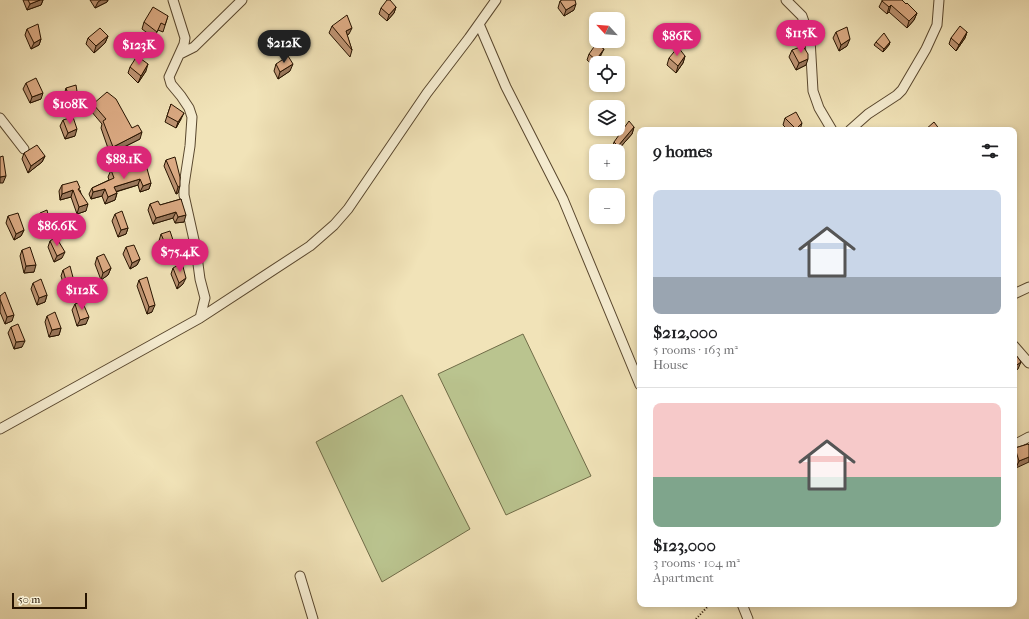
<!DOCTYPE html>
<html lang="en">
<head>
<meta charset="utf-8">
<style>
  :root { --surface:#fff; --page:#f2f2f2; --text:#202124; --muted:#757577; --line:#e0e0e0; --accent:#db2777 }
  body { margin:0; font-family:"IM FELL French Canon",serif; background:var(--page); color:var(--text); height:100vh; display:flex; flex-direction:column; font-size:15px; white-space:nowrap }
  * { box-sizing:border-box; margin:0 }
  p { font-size:13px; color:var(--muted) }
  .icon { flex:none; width:22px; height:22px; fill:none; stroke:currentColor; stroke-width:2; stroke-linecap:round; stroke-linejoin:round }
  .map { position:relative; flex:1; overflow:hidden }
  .details { position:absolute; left:637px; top:127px; width:380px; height:480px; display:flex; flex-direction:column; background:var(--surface); border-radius:8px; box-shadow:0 2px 6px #0003 }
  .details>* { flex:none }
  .needle { width:26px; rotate:296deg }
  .fabs { position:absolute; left:589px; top:12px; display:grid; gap:8px }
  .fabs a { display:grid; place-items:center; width:36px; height:36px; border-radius:8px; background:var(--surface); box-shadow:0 2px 6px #0003; font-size:20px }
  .scale { position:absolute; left:12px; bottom:10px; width:75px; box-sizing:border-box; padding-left:4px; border:2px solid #261300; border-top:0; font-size:11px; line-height:14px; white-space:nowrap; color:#261300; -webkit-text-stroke:3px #f6edd1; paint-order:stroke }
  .price { position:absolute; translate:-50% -34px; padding:0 9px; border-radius:14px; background:var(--accent); color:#fff; font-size:13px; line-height:26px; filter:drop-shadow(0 1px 2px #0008) }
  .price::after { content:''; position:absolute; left:50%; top:24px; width:12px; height:9px; margin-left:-6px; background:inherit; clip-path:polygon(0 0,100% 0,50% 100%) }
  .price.selected { background:#222; color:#fff }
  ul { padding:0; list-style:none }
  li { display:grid; align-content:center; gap:8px; height:212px; padding:0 16px }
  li+li { border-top:1px solid var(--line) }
  li span { display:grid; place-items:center; height:124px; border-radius:8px; color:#555 }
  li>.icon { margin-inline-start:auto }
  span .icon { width:72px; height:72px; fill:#fffc; stroke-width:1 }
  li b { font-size:17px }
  h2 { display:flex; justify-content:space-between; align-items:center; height:48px; padding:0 16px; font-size:17px }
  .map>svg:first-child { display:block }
</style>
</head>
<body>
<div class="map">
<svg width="1029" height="619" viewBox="0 0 1029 619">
  <rect width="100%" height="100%" fill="#f1e3b8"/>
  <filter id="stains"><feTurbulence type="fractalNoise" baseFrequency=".005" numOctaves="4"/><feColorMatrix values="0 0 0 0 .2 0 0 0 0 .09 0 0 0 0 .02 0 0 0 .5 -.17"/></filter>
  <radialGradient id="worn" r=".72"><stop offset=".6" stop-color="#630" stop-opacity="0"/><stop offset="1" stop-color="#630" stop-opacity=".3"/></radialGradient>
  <path fill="#bac48f" stroke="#706c48" d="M523 334 591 476 506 515 438 374Z
    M402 395 470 529 382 582 316 442Z"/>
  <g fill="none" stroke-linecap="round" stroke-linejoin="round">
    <defs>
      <path id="street" d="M173 0 185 38 184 44 169 77 171 84 181 96 189 108 192 117 190 146 184 185V195L196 249 200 279 205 298 200 318
        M786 0 802 16 810 39 813 91 819 108 832 130
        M479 24 506 87 563 199 640 385
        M180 54 194 47 242 0
        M0 118 24 149
        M850 130 868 114 897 95 902 90 926 49 937 25 939 0
        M1014 294 1029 287
        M1014 346 1029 363
        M0 429 200 318 310 246 334 225 348 209 427 93 469 38 496 0
        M1014 445 1029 437
        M300 576 313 619
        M742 604 748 619"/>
    </defs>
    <use href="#street" stroke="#59472e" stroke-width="11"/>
    <path stroke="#261300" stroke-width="2" stroke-dasharray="1 2" stroke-linecap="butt" d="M696 619 710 604"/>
    <use href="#street" stroke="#f6edd1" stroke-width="9"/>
  </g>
  <path fill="#bd9372" stroke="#261300" d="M23 0H43L41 5 27 10Z
    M90 0H108L107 2 95 8Z
    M560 1 574 10 564 16 558 8Z
    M882 1 906 4 917 13 914 20 907 28 889 12 887 14 879 7Z
    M396 7 394 13 387 21 379 14 381 8Z
    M168 16 163 32 158 30 154 38 142 29 144 22Z
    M332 26 349 34 347 35 352 50 350 57 329 33Z
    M27 29 41 39 39 45 31 49 25 35Z
    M836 32 847 46 839 51 833 38Z
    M967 32 965 38 956 51 949 44 951 38Z
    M108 36 105 43 94 53 86 44 88 38Z
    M876 42H890L889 45 883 52 874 45Z
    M792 50 806 65 796 70 789 57Z
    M589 54 601 55 594 66 587 60Z
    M685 56 683 63 676 73 667 65 669 58Z
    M276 64 290 71 278 79 274 71Z
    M130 67 146 71 138 83 128 73Z
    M26 83 41 99 30 103 23 89Z
    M66 88 76 104 67 107 64 95Z
    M93 104 132 128 140 139 110 154 101 128 102 124 91 111Z
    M171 104 181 119 176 128 165 122Z
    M785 118 800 130H788L783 125Z
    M63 120 75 136 65 139 60 126Z
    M634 127 632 134 617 151H614L612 149 614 142Z
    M24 153 45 156 42 162 28 173 22 159Z
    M166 160 180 177 178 193 176 194 164 166Z
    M111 170 151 183 149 189 140 192 138 185 116 192 117 193 115 200 105 204 102 196 91 199 89 194 92 188 109 180 108 177Z
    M62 185 80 190 86 211 77 214 71 197 60 200 59 191Z
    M181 199 184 222 175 223 173 218 153 224 148 210 150 204 160 205Z
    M40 213 50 224 48 227 41 229 39 216Z
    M115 214 128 228 126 234 118 237 112 221Z
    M8 216 24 230 21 236 14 240 6 223Z
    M161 234 175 246 172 252 164 255 159 241Z
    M50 241 62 258 54 262 48 247Z
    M126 247 140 259 137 265 130 269 123 254Z
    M22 250 34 272 24 273 20 256Z
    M97 257 111 268 108 275 101 280 95 264Z
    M173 268 183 284 177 289 171 274Z
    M63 270 73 291 66 293 61 276Z
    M139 280 152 312 147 314 137 286Z
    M33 283 47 295 45 302 37 305 31 289Z
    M0 296 12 321 5 324 0 312Z
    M75 304 86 324 77 326 72 310Z
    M47 316 61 328 59 335 49 337 45 322Z
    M11 327 22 347 14 349 8 333Z
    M1028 444 1016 468 1014 460 1015 448Z"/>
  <path fill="#9a785c" stroke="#261300" d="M40 0H43L41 5 27 10 30 4Z
    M101 0H108L107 2 95 8 98 2Z
    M576 4 574 10 564 16 566 10Z
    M891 5 889 12 887 14 889 7Z
    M396 7 394 13 387 21 389 15Z
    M917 13 914 20 907 28 909 21Z
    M352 28 349 34 343 37 346 31Z
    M967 32 965 38 956 51 959 45Z
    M108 36 105 43 94 53 96 46Z
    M41 39 39 45 31 49 34 43Z
    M850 39 847 46 839 51 841 45Z
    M890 42 889 45 883 52 884 49Z
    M604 49 601 55 594 66 596 60Z
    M685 56 683 63 676 73 678 66Z
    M808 59 806 65 796 70 799 63Z
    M148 64 146 71 138 83 141 76Z
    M293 64 290 71 278 79 280 72Z
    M43 93 41 99 30 103 32 97Z
    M78 98 76 104 67 107 70 100Z
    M184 113 181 119 176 128 178 122Z
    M802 123 800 130H795Z
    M634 127 632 134 617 151 618 146Z
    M77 129 75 136 65 139 68 133Z
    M142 132 140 139 110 154 113 147Z
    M45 156 42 162 28 173 31 166Z
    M6 176 3 183H0V177Z
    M140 179 138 185 111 193 114 187Z
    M151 183 149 189 140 192 143 186Z
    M180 186 178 193 176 194 178 187Z
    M105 189 102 196 91 199 93 192Z
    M73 190 71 197 60 200 62 194Z
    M117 193 115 200 105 204 108 197Z
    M88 204 86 211 77 214 79 207Z
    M176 212 173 218 153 224 156 218Z
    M186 215 184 222 175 223 178 217Z
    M50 224 48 227 41 229 42 226Z
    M128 228 126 234 118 237 121 230Z
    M24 230 21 236 14 240 16 234Z
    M175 246 172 252 164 255 167 248Z
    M65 252 62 258 54 262 57 256Z
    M140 259 137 265 130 269 132 263Z
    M36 265 34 272 24 273 26 266Z
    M111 268 108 275 101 280 103 273Z
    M186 278 183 284 177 289 179 283Z
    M75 285 73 291 66 293 68 287Z
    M47 295 45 302 37 305 39 298Z
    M155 305 152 312 147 314 149 307Z
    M14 315 12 321 5 324 7 317Z
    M89 317 86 324 77 326 80 320Z
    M61 328 59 335 49 337 52 330Z
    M25 341 22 347 14 349 16 342Z
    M1021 362 1018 369 1014 372V367Z
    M1029 457V462L1016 468 1019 461Z"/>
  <path fill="#dcab84" stroke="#261300" d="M28 0H40L30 4Z
    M387 0H390L396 7 389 15 381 8Z
    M562 0H575L576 4 566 10 560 1Z
    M882 0H902L906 4 907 3 917 13 909 21 891 5 889 7 882 1Z
    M153 7 168 16 165 25 161 23 157 32 144 22Z
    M347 15 352 28 346 31 352 50 332 26Z
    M38 24 41 39 34 43 27 29Z
    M960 26 967 32 959 45 951 38Z
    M847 27 850 39 841 45 836 32Z
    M100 28 108 36 96 46 88 38Z
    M884 33 890 42 884 49 876 42Z
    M596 44 604 49 596 60 589 54Z
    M803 46 808 54V59L799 63 792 50Z
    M678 47 685 56 678 66 669 58Z
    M137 56 148 64 141 76 130 67Z
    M288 56 293 64 280 72 276 64Z
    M36 78 43 93 32 97 26 83Z
    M76 85 78 98 70 100 66 88Z
    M107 92 116 99 132 128 138 125 142 132 113 147 103 121 106 119 93 104Z
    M171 104 184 113 178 122 167 116Z
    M796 112 802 123 796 129 785 118Z
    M73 117 77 129 68 133 63 120Z
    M629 121 634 127 618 146 614 142Z
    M934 122 940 130H925Z
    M37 145 45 156 31 166 24 153Z
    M3 156 6 176 0 177V157Z
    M175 157 180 177V186L178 187 166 160Z
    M146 165 151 183 143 186 140 179 114 187 117 193 108 197 105 189 93 192 92 188 114 178 111 170 120 168 122 174Z
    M77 181 80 188 78 189 88 204 79 207 73 190 62 194V185Z
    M181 199 186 215 178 217 176 212 156 218 150 204 158 201 160 205Z
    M47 210 50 224 42 226 40 213Z
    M122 211 128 228 121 230 115 214Z
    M18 213 24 230 16 234 8 216Z
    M170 231 175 246 167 248 161 234Z
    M56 237 65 252 57 256 50 241Z
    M134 245 140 259 132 263 126 247Z
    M30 247 36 265 26 266 22 250Z
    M104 254 111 268 103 273 97 257Z
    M182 263 186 278 179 283 173 268Z
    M70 266 75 285 68 287 63 270Z
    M147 277 155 305 149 307 139 280Z
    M41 279 47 295 39 298 33 283Z
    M5 292 14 315 7 317 0 299V296Z
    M82 301 89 317 80 320 75 304Z
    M55 312 61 328 52 330 47 316Z
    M18 324 25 341 16 342 11 327Z
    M1014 352 1021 362 1014 367Z
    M1028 444 1029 445V457L1019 461 1015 448Z
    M1014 519 1016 524 1014 525Z"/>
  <rect width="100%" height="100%" filter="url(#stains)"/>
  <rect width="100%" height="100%" fill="url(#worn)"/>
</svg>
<div class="fabs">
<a><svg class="needle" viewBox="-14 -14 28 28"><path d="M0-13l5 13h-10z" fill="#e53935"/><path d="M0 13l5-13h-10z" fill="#757577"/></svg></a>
<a><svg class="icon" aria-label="locate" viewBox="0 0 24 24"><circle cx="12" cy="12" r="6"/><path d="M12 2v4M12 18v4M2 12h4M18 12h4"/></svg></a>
<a><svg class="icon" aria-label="layers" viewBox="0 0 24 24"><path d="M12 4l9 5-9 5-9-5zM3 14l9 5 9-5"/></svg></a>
<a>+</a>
<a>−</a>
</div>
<div class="scale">50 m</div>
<b class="price" style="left:801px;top:54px">$115K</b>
<b class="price" style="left:677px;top:57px">$86K</b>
<b class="price selected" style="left:284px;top:64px">$212K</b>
<b class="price" style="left:139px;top:66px">$123K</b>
<b class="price" style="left:70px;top:125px">$108K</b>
<b class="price" style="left:124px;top:180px">$88.1K</b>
<b class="price" style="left:57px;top:247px">$86.6K</b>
<b class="price" style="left:180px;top:273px">$75.4K</b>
<b class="price" style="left:82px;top:311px">$112K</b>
<section class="details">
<h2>9 homes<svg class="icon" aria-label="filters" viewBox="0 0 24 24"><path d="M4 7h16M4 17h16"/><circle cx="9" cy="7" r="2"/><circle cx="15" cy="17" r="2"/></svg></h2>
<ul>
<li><span style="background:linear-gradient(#c9d6e8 70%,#9aa5b1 0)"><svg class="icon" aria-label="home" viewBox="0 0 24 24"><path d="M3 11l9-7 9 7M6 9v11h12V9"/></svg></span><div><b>$212,000</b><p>5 rooms · 163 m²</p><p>House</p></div></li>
<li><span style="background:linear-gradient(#f6c9c9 60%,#7fa58c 0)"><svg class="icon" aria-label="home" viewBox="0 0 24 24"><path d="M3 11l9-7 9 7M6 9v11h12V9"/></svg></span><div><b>$123,000</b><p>3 rooms · 104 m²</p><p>Apartment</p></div></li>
</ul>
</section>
</div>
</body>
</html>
